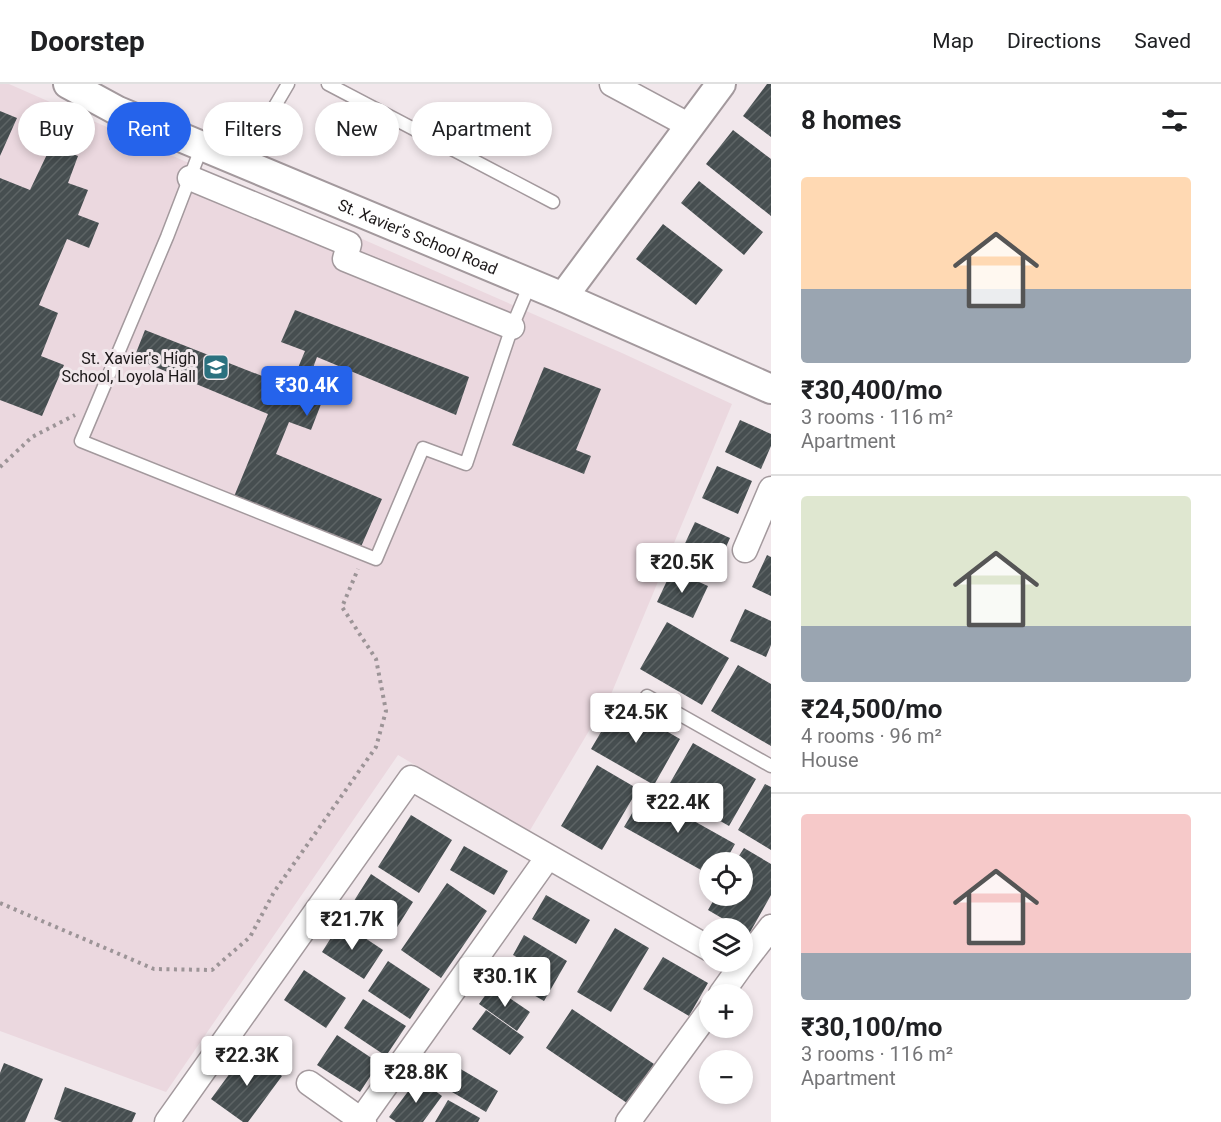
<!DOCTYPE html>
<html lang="en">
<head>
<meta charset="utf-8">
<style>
  :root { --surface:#fff; --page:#f2f2f2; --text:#202124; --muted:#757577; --line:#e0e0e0; --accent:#2563eb }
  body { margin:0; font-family:Roboto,sans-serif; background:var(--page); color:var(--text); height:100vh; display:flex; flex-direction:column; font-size:22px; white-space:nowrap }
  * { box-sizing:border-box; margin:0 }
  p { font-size:20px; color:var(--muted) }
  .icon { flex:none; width:33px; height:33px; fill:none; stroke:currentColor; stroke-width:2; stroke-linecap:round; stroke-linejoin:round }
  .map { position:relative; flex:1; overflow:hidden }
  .side { display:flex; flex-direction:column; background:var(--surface); width:450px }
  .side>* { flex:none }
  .guide { position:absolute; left:18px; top:18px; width:570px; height:54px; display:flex; gap:12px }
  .tools { position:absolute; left:699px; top:768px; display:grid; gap:12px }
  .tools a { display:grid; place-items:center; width:54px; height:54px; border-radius:50%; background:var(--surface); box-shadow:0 3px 9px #0003; font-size:30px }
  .price { position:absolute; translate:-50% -51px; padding:0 14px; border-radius:6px; background:#fff; color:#222; font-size:20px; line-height:39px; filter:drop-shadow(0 2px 3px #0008) }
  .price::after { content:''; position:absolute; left:50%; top:36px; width:18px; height:14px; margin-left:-9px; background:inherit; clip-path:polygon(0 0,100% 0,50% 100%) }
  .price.selected { background:var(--accent); color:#fff }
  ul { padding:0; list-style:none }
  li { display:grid; align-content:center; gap:12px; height:318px; padding:0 30px }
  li+li { border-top:2px solid var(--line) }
  li span { display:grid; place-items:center; height:186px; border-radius:6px; color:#555 }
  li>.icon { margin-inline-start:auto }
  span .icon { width:108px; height:108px; fill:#fffc; stroke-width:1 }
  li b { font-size:26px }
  h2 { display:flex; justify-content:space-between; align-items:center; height:72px; padding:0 30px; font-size:26px }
  .pill { padding:0 21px; border-radius:27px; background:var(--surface); box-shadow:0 3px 9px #0003; font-size:21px; line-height:54px }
  .pill.selected { background:var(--accent); color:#fff }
  header { display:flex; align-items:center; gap:36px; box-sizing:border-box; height:84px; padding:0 30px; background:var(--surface); border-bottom:2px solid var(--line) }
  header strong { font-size:28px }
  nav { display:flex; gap:33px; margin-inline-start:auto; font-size:21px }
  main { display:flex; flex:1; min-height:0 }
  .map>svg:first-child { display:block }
</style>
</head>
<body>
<header>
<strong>Doorstep</strong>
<nav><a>Map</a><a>Directions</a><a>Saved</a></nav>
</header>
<main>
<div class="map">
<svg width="771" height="1038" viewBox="0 0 771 1038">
  <defs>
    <pattern id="building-hatch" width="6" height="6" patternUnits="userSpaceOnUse" patternTransform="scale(1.5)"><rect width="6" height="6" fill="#464e50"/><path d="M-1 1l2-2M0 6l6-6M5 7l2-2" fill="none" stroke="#5d6465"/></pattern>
  </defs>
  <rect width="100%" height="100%" fill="#f1e7eb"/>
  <path fill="#ebd8df" d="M0 0H9L622 269 732 320 612 608 529 748 398 671 166 1008 0 947Z"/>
  <path fill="url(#building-hatch)" d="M767 0H771V53L743 32Z
    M0 27 17 34 0 72Z
    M733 46 771 75V132L706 80Z
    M51 62 78 72 68 99 88 106 78 131 99 139 89 164 67 155 39 221 58 229 41 272 64 281 42 332 0 316V94L30 106Z
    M699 97 763 148 744 171 681 119Z
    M663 140 723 186 696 221 636 175Z
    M295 226 469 293 456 331 317 273 304 308 323 315 311 346 289 338 276 370 382 415 360 465 233 415 268 330 134 274 145 246 290 303 305 267 281 258Z
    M544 283 601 305 576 366 591 372 584 390 512 361Z
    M740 336 771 350V362L761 385 725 368Z
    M717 382 752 397 738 430 702 414Z
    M695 438 730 454 716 486 680 470Z
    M767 471 771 473V512L752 503Z
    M672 486 708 502 693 534 657 518Z
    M745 525 771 537V561L766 573 730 557Z
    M667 538 729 574 702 621 640 585Z
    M738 581 771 600V662L711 627Z
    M618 619 680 655 654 701 591 665Z
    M693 659 756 695 729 742 666 706Z
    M597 681 638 705 602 766 561 742Z
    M765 700 771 703V766L738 746Z
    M644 709 735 760 725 778H710V791L624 743Z
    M411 731 452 756 419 809 378 783Z
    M464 762 508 787 494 811 450 786Z
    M744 764 771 780V811L749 850 708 826 716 812H742V778H735Z
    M371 790 413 818 394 848 352 820Z
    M447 799 487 827 441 894 401 866Z
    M546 811 590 836 576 860 532 835Z
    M341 838 383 866 364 895 322 868Z
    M615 844 649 864 611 928 577 908Z
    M524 851 567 877 544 917 523 905 535 884 513 871Z
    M663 873 708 899 689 932 643 905Z
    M388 877 430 905 410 935 368 907Z
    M304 886 346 914 326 944 284 916Z
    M492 902 530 928 517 947 479 920Z
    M363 915 406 942 386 972 344 944Z
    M572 925 654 980 627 1019 546 964Z
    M486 926 524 953 510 971 472 945Z
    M337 951 379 979 360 1008 317 981Z
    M247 966 282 992 248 1038H243L211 1015Z
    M447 977 498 1007 486 1028 435 998Z
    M4 979 43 995 25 1038H0V989Z
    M418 994 442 1012 423 1038H396L389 1033Z
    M65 1003 136 1029 132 1038H62L54 1035Z
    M448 1016 480 1034 478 1038H435Z"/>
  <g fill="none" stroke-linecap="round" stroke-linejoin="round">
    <defs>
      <path id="service" d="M328 0 553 118
        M202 62 167 153 81 357 376 475 423 364 466 380 512 243 530 200
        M242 78 288 0
        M647 612 771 682"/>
      <path id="minor" d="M612 0 690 42
        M190 94 349 160 345 175 512 243
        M745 466 771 405
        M733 878 741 882 771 843
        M721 910 741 882
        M309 999 364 1038
        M361 1036 548 773
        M167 1038 411 694 710 865
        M628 1038 710 926"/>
      <g id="tertiary">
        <path id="s1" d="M68 0 118 27 563 213 771 305"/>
        <path d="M563 213 721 0"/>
      </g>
    </defs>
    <use href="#service" stroke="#a3999d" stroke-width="15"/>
    <use href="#minor" stroke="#a3999d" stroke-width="27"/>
    <use href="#tertiary" stroke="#a3999d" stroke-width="32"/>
    <path stroke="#9c9497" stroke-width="4" stroke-dasharray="3 4.5" stroke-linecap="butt" d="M0 383 32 353 75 331
      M0 819 154 885 212 886 250 853 274 808 376 663 386 627 376 575 342 523 358 485"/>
    <use href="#service" stroke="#fff" stroke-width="12"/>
    <use href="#minor" stroke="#fff" stroke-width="24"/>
    <use href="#tertiary" stroke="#fff" stroke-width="28"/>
  </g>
  <defs>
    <symbol id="school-square" viewBox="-11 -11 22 22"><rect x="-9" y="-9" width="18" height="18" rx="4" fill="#2b717f" stroke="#f1e7eb"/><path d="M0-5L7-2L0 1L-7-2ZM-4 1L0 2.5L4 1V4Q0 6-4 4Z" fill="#fff"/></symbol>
  </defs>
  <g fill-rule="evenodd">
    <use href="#school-square" x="201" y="268" width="30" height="30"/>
  </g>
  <g text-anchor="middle" stroke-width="6" stroke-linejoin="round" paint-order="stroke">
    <g font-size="16" fill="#1c1819" stroke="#f1e7eb">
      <text dy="6" stroke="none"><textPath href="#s1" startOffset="382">St. Xavier's School Road</textPath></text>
    </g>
    <g font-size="16" fill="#1c1819" stroke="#f1e7eb" text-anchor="end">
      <text x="196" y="280">St. Xavier's High<tspan x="196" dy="18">School, Loyola Hall</tspan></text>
    </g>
  </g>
</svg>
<div class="tools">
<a><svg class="icon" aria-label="locate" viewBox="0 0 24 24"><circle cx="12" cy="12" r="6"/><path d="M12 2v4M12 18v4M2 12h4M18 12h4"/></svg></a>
<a><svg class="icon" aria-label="layers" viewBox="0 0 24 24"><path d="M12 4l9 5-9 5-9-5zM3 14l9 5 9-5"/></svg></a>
<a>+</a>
<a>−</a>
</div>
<b class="price selected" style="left:307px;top:333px">₹30.4K</b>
<b class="price" style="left:682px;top:510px">₹20.5K</b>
<b class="price" style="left:636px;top:660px">₹24.5K</b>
<b class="price" style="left:678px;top:750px">₹22.4K</b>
<b class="price" style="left:352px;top:867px">₹21.7K</b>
<b class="price" style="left:505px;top:924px">₹30.1K</b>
<b class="price" style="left:247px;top:1003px">₹22.3K</b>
<b class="price" style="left:416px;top:1020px">₹28.8K</b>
<div class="guide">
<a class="pill">Buy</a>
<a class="pill selected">Rent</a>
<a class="pill">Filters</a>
<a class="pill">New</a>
<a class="pill">Apartment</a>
</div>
</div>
<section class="side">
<h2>8 homes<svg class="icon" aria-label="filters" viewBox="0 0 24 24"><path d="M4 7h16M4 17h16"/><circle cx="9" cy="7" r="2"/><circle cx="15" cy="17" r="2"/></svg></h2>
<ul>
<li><span style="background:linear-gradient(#ffd9b3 60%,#9aa5b1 0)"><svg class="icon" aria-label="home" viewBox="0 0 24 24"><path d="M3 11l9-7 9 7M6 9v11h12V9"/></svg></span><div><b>₹30,400/mo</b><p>3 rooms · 116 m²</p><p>Apartment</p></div></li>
<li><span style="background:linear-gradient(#dfe7d0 70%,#9aa5b1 0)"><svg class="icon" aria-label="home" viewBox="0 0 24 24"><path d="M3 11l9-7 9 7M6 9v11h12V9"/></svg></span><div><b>₹24,500/mo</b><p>4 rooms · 96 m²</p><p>House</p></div></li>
<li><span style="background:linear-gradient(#f6c9c9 75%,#9aa5b1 0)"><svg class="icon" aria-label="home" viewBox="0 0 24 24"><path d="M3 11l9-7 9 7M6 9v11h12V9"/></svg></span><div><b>₹30,100/mo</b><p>3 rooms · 116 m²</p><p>Apartment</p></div></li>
</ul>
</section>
</main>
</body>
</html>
